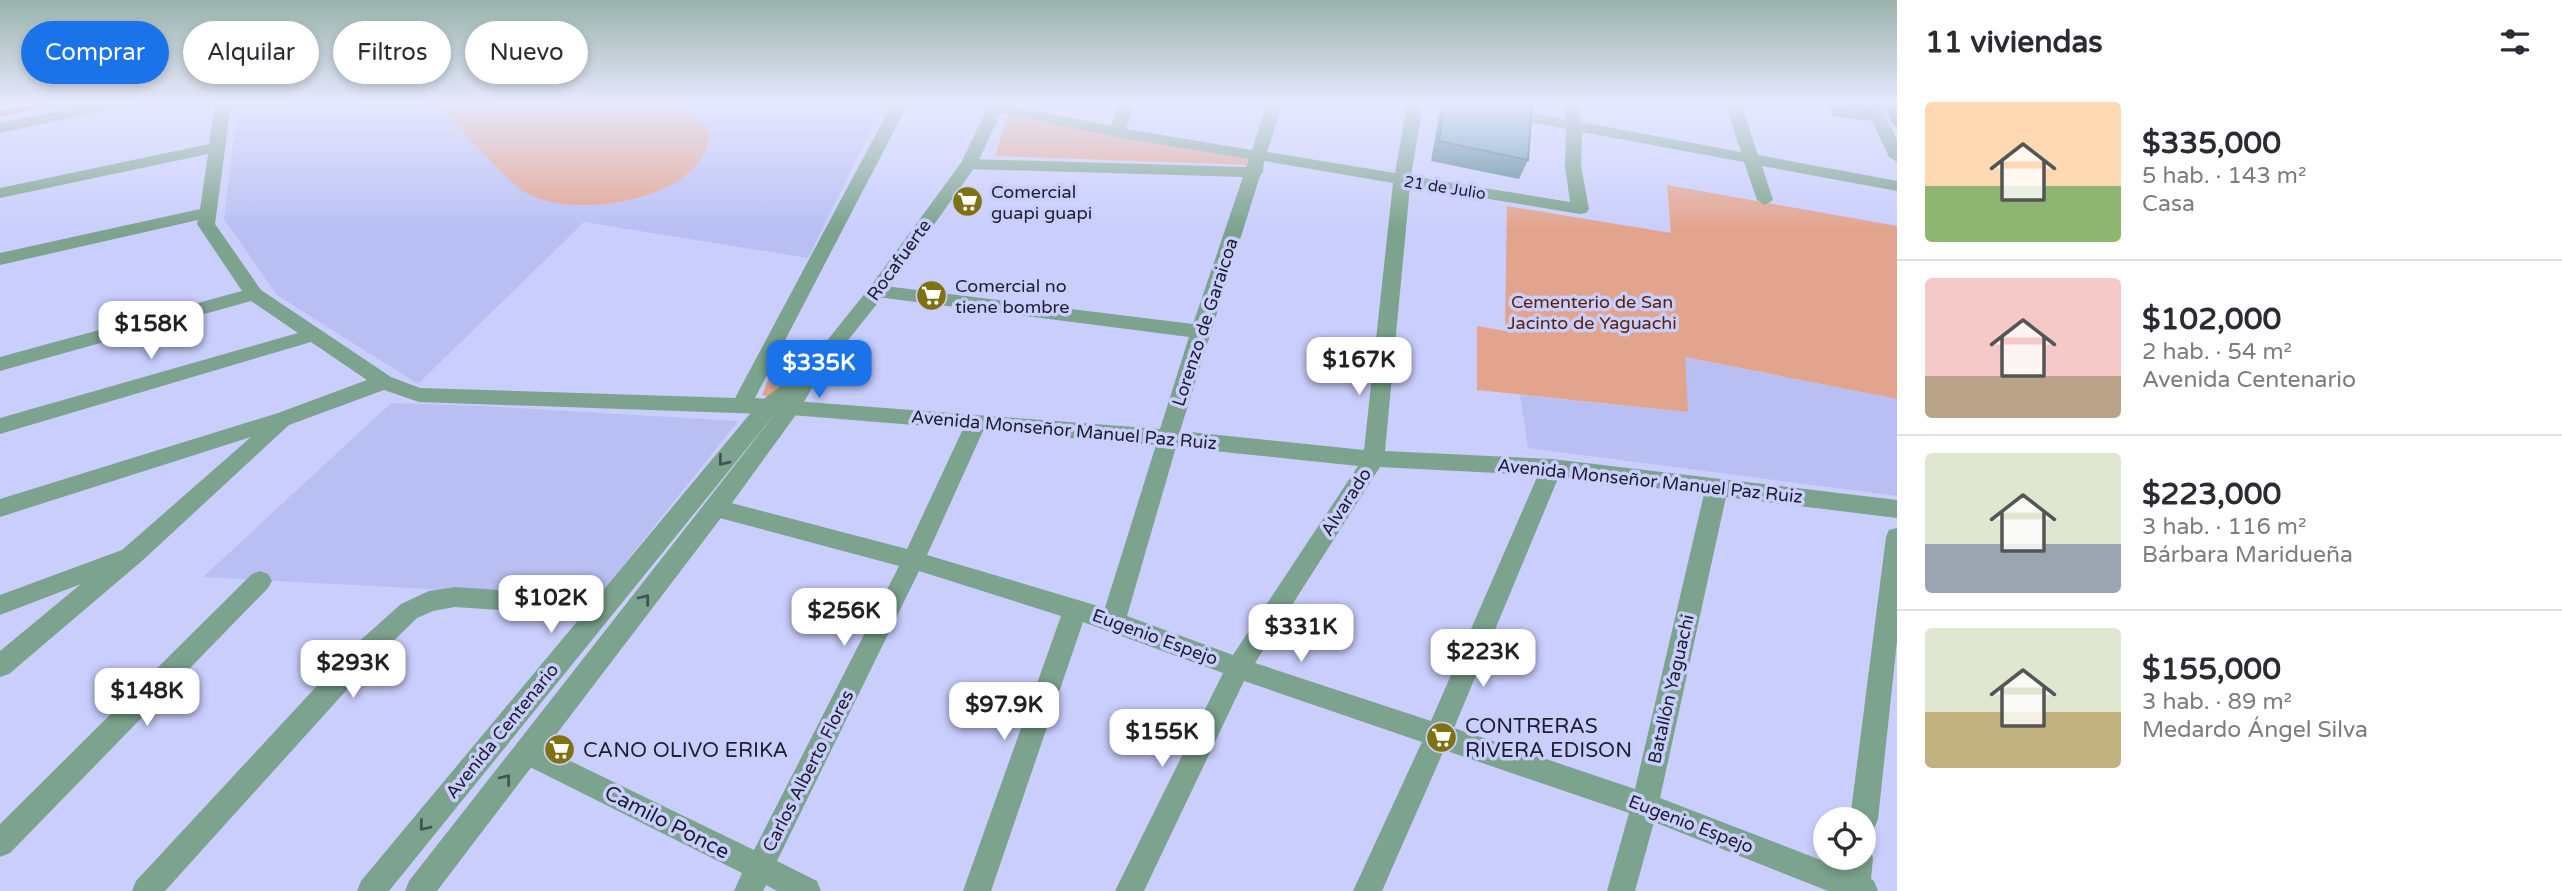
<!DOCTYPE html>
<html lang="es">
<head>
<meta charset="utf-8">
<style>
  :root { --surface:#fff; --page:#f2f2f3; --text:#2b2b33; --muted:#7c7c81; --line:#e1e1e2; --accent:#1a73e8 }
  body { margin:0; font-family:"Varela Round",sans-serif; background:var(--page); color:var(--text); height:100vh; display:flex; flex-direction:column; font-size:26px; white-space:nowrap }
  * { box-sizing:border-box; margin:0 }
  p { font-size:23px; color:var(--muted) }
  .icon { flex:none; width:38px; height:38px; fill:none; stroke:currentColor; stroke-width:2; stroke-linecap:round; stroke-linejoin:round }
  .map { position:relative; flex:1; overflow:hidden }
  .panel { display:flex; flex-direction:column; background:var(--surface); width:665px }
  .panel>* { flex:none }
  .guide { position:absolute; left:21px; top:21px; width:665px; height:63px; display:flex; gap:14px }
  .fabs { position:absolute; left:1813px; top:807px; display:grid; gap:14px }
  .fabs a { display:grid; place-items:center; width:63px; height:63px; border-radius:50%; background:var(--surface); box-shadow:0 4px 10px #0003; font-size:35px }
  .price { position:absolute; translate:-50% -60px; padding:0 16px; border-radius:14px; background:#fff; color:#222; font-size:23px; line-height:46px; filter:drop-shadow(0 2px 4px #0008) }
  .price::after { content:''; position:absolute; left:50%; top:42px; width:21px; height:16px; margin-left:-10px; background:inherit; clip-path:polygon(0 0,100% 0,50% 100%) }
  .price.active { background:var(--accent); color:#fff }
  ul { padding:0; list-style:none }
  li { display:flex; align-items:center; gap:21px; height:175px; padding:0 28px }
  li+li { border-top:2px solid var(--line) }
  li span { display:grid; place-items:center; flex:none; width:196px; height:140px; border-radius:7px; color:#555 }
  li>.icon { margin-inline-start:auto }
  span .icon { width:84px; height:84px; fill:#fffc; stroke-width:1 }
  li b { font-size:30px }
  h2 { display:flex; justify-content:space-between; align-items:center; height:84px; padding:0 28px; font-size:30px }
  .pill { padding:0 24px; border-radius:32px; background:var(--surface); box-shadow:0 4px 10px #0003; font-size:24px; line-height:63px }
  .pill.active { background:var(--accent); color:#fff }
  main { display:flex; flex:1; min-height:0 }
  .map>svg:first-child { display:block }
</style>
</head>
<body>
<main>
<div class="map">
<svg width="1897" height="891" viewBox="0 0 1897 891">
  <rect width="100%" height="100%" fill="#c9cefd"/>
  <path fill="#b9bff3" d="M238 104H884L808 258 584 222 418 384 277 295 224 219Z
    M1684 357 1897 399V496L1528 448 1520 395 1687 412Z
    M391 403 481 406 738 421 597 598 203 577Z"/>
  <path fill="#e3a48e" d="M438 104H679L710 132C706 200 580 219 530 195 506 183 459 126 438 104Z
    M1008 114 1247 158 1248 165 995 156Z
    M1667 185 1897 226V399L1685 357 1688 412 1477 390V326L1505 331 1507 206 1671 233Z
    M780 352 803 360 769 397 762 395Z"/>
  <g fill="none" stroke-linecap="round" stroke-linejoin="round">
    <path stroke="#908646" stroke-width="5" d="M0 114 48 104"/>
    <path fill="#7ca38d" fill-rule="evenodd" d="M89 104H118L111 109 0 133V123Z
      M215 104H231L215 224 261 290 391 377 420 388 735 398 892 104H908L755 398 1160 429 1189 337 877 297 870 295 868 291 870 287 877 285 1193 324 1243 177 969 169 961 164 969 159 1246 167 1249 159 1117 137 980 109 973 104H1004L1111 126 1119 104H1135L1126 129 1252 150 1267 104H1283L1267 152 1395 173 1407 104H1423L1411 176 1570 202 1565 166 1566 129 1460 109 1453 104H1486L1565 119 1563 104H1579L1581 122 1741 152 1725 104H1741L1758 155 1897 181V191L1762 166 1773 200 1765 205 1757 200 1744 162 1582 132 1581 166 1589 209 1586 213 1580 214 1410 186 1385 451 1552 459 1897 500V518L1726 497 1660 798 1844 869 1845 858H1864V846L1869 848 1873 858 1871 879 1874 881 1878 891H1828L1654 822 1635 891H1607L1629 813 1444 750 1382 891H1353L1422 742 1244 681 1144 891H1115L1223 673 1083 622 991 891H963L1061 616 919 571 777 861 817 881 821 891H777L766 885 763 891H734L742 873 518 761 514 752 518 743 527 740 754 850 899 566 716 517 708 514 705 508 708 502 716 499 907 549 963 429 791 415 419 402 384 390 289 425 143 560 9 674 0 677V651L81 584 0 615V595L122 550 251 437 0 517V499L278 413 367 380 311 342 0 434V418L298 333 251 301 0 371V357L242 291 197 224 198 220 0 265V253L200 209 208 154 0 198V188L209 144ZM1264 161 1393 183 1364 450 1180 431 1260 176 1263 172ZM983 431 1156 445 1105 608 927 555ZM1176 447 1358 466 1233 655 1127 616ZM1380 467 1538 475 1431 721 1255 663ZM1559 476 1704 494 1635 789 1454 728Z
      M1864 104H1880L1897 140V162L1889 157Z
      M1897 528V641L1878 819 1874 829 1864 833V819H1850L1886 537 1889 530Z
      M260 571 268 574 272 581 268 588 10 853 0 857V824L252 574Z
      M455 587 604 597 612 600 616 607 612 614 604 617 455 607 433 611 417 618 372 662 165 891H132L136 881 354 646 401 604 429 591Z"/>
    <path fill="#7ca38d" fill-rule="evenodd" d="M989 104H1005L977 164 884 295 818 378 798 412 724 514 437 891H405L409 881 778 410 389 891H357L361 881 759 403 794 375 801 373 870 287 961 163Z"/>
  </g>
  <path fill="#578897" d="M1441 104H1532L1528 160 1519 179 1431 161Z
    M1827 104H1876L1878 110 1869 121 1832 116Z
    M1882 104H1897V127L1893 125Z"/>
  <path fill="#659eb0" stroke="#476f7b" stroke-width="2" d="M1445 104H1532L1528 160 1439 141Z
    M1840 104H1876L1878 110Z"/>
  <defs><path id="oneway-chevron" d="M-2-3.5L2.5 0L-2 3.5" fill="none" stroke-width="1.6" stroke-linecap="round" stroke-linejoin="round" transform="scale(1.75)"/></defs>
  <g stroke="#435455">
    <use href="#oneway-chevron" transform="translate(723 461) rotate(129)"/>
    <use href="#oneway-chevron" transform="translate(645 599) rotate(-52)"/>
    <use href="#oneway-chevron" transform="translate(506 779) rotate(-52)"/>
    <use href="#oneway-chevron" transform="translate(424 826) rotate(129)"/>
  </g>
  <linearGradient id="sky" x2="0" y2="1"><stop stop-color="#99b3ab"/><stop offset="0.45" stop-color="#e7e9fe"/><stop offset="1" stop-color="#e7e9fe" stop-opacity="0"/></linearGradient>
  <rect width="1897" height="229" fill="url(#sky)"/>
  <defs>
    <symbol id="supermarket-disc" viewBox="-11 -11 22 22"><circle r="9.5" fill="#807213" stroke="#c9cefd"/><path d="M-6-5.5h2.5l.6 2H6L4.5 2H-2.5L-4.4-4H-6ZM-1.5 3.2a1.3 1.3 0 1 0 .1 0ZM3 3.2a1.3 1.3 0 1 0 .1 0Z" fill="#fff"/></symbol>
  </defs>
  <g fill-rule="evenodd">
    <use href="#supermarket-disc" x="950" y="184" width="35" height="35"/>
    <use href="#supermarket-disc" x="914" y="278" width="35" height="35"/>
    <use href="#supermarket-disc" x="1424" y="720" width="35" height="35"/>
    <use href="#supermarket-disc" x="542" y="732" width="35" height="35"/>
  </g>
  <g text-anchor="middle" stroke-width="7" stroke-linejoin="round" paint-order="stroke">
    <g font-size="16" fill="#1d1f30" stroke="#c9cefd">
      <text transform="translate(1445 187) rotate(9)" y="6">21 de Julio</text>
    </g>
    <g font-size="18" fill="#1d1f30" stroke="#c9cefd" text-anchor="start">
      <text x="991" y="198">Comercial<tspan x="991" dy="21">guapi guapi</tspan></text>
      <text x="955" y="292">Comercial no<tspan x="955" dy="21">tiene bombre</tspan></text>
    </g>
    <g font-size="18" fill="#1d1f30" stroke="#c9cefd">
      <text transform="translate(899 260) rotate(-54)" y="6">Rocafuerte</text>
      <text transform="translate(1205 322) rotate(-72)" y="6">Lorenzo de Garaicoa</text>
      <text transform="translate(1064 430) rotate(5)" y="6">Avenida Monseñor Manuel Paz Ruiz</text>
      <text transform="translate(1650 481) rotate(6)" y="6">Avenida Monseñor Manuel Paz Ruiz</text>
      <text transform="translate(1346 502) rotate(-57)" y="6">Alvarado</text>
      <text transform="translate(1155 637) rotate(20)" y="6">Eugenio Espejo</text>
      <text transform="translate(1671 689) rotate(-77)" y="6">Batallón Yaguachi</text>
      <text transform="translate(502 731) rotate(-51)" y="6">Avenida Centenario</text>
      <text transform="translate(808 771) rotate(-63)" y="6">Carlos Alberto Flores</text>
      <text transform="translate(1691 824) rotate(21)" y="6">Eugenio Espejo</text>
    </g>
    <g font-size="18" fill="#5a210b" stroke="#c9cefd">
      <text x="1592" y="308">Cementerio de San<tspan x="1592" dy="21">Jacinto de Yaguachi</tspan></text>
    </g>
    <g font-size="21" fill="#1d1f30" stroke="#c9cefd" text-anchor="start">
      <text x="1465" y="733">CONTRERAS<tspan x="1465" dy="24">RIVERA EDISON</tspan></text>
      <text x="583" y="757">CANO OLIVO ERIKA</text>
    </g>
    <g font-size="21" fill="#1d1f30" stroke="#c9cefd">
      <text transform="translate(667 822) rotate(27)" y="7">Camilo Ponce</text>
    </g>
  </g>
</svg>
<div class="fabs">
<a><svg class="icon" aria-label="locate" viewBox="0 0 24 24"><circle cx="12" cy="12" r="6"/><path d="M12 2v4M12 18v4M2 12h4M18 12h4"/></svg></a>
</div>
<b class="price" style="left:151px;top:361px">$158K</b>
<b class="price" style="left:1359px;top:397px">$167K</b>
<b class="price active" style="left:819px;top:400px">$335K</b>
<b class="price" style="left:551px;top:635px">$102K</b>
<b class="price" style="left:844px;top:648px">$256K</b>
<b class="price" style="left:1301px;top:664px">$331K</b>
<b class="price" style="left:1483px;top:689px">$223K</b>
<b class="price" style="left:353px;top:700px">$293K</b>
<b class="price" style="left:147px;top:728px">$148K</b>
<b class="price" style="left:1004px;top:742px">$97.9K</b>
<b class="price" style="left:1162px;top:769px">$155K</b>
<div class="guide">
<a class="pill active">Comprar</a>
<a class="pill">Alquilar</a>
<a class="pill">Filtros</a>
<a class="pill">Nuevo</a>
</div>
</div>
<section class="panel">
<h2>11 viviendas<svg class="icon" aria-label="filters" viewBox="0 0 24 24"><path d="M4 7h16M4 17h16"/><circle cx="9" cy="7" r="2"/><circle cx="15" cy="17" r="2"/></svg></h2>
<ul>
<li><span style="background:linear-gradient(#ffd9b3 60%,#8fb573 0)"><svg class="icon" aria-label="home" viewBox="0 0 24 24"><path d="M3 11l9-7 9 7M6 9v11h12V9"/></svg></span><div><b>$335,000</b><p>5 hab. · 143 m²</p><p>Casa</p></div></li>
<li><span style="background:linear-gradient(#f6c9c9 70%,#b9a48a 0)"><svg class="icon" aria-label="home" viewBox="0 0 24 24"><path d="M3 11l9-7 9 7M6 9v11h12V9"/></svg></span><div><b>$102,000</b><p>2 hab. · 54 m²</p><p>Avenida Centenario</p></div></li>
<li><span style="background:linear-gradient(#dfe7d0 65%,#9aa5b1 0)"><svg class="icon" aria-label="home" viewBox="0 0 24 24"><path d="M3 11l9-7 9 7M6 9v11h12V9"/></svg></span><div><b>$223,000</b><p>3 hab. · 116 m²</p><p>Bárbara Maridueña</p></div></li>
<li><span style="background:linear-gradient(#dfe7d0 60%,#c2b280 0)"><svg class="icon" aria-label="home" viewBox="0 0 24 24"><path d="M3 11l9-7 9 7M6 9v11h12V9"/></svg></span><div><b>$155,000</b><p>3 hab. · 89 m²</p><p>Medardo Ángel Silva</p></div></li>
</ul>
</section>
</main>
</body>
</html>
